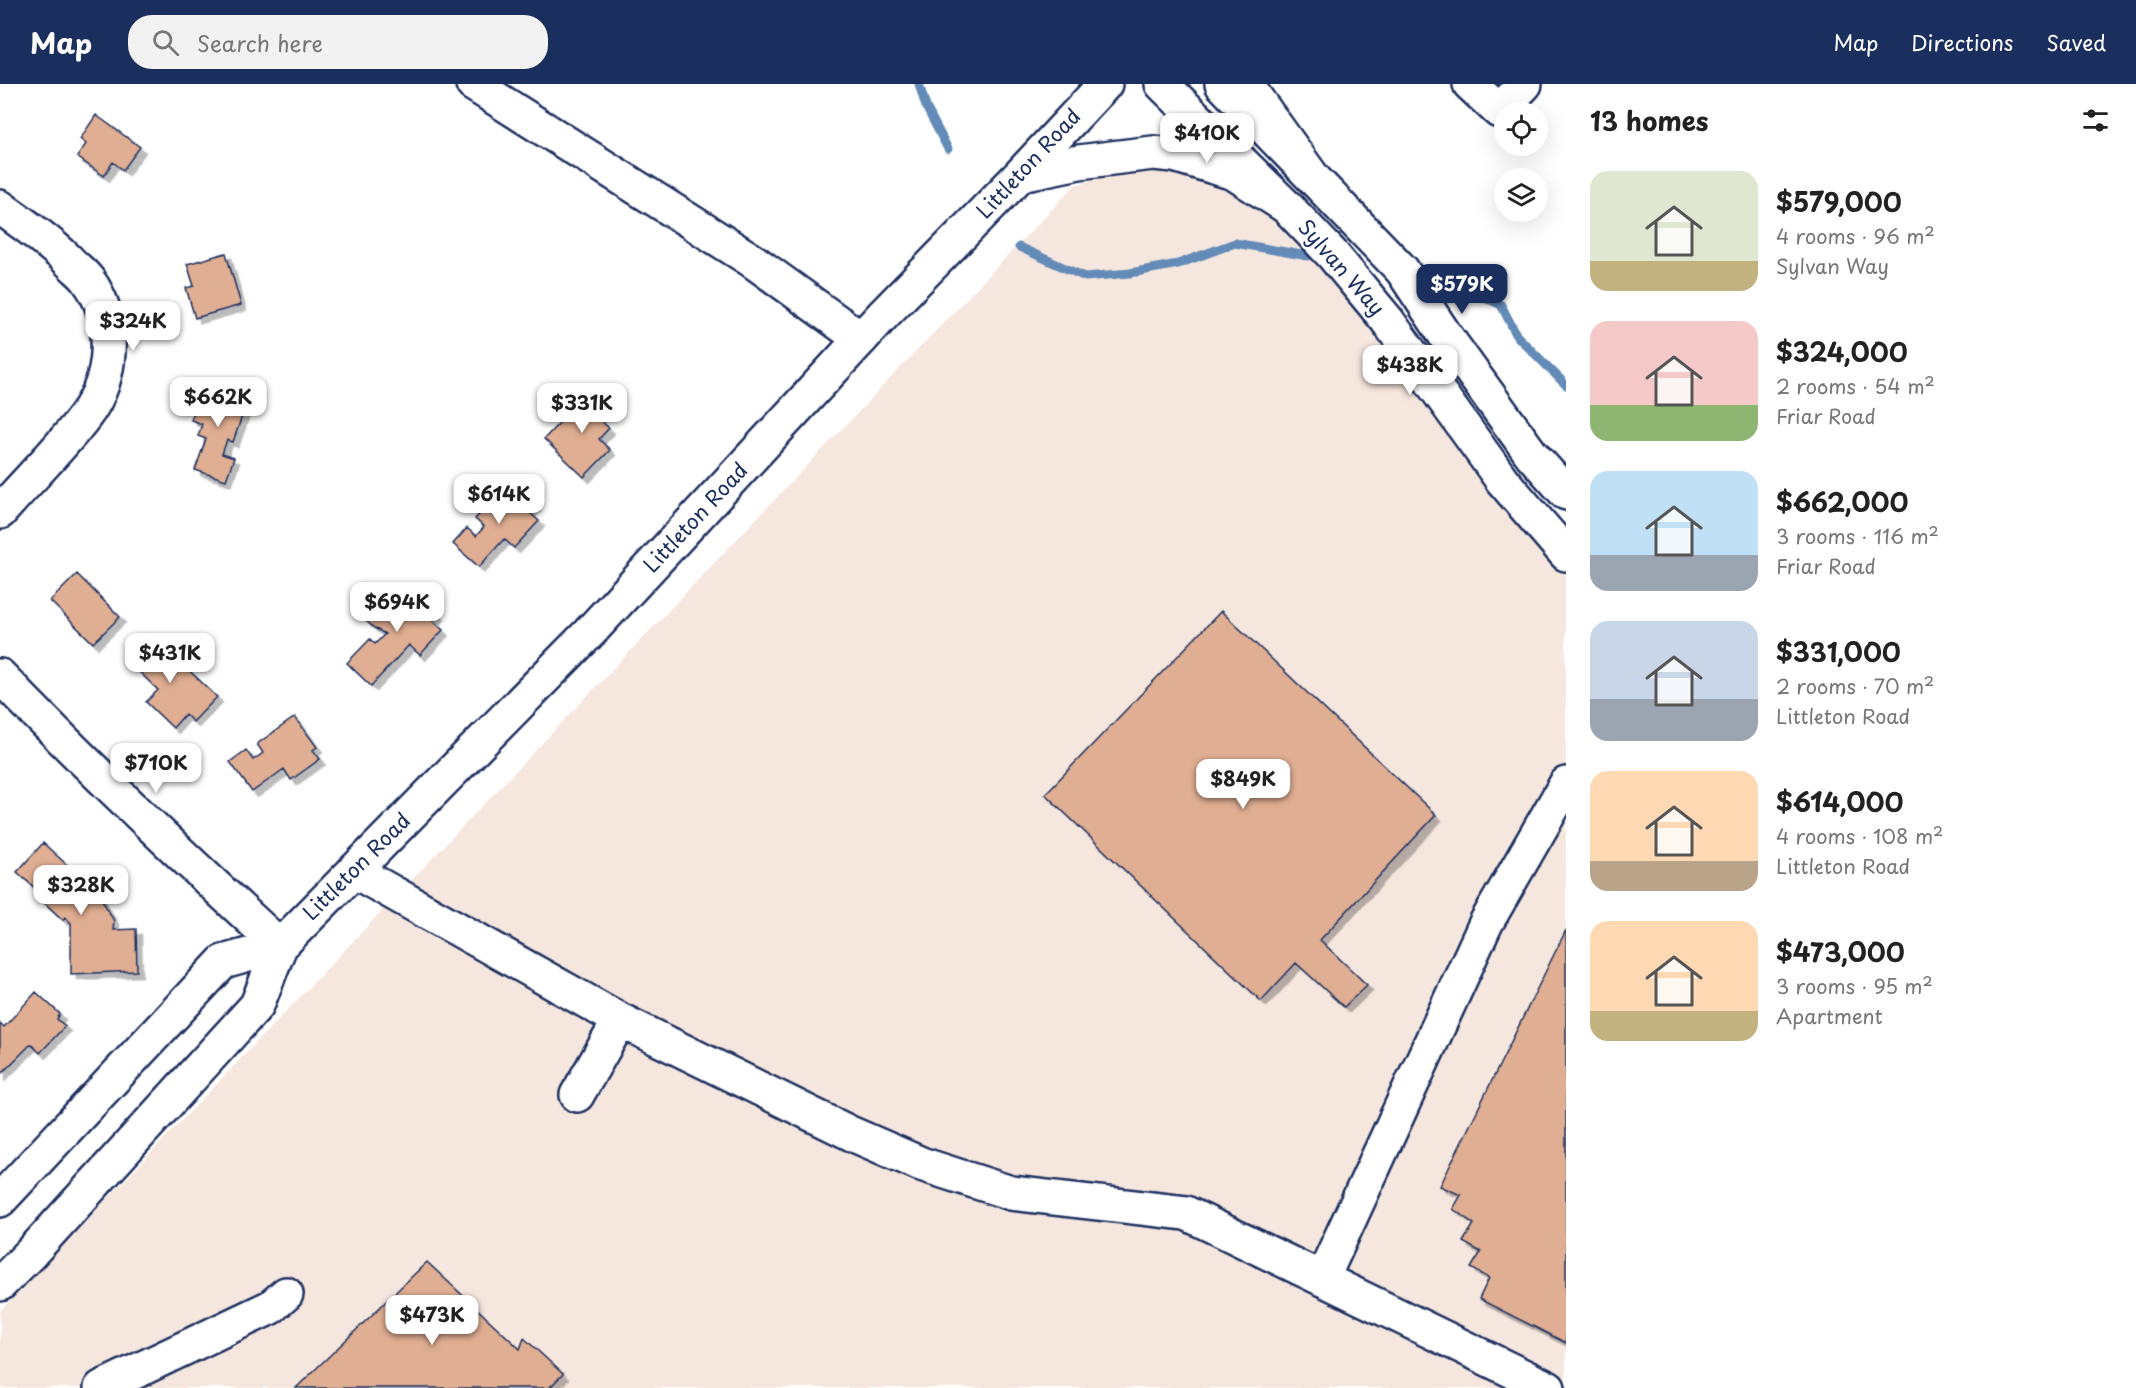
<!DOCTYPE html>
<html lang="en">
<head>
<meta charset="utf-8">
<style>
  :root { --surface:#fff; --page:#f2f2f2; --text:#222; --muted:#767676; --accent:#1b2f5e }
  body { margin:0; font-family:"Playpen Sans",sans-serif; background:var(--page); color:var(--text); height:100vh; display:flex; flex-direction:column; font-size:22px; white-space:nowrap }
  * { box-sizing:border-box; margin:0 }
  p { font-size:20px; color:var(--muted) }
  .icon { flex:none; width:33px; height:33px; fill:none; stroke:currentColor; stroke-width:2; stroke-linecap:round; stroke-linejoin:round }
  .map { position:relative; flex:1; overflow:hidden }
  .drawer { display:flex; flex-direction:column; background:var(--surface); width:570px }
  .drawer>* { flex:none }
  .tools { position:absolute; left:1494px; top:18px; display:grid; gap:12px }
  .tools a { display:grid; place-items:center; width:54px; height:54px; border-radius:50%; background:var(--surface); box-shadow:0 6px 24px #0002; font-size:30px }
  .price { position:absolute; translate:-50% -51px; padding:0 14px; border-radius:12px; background:#fff; color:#222; font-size:20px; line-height:39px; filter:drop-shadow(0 2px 3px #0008) }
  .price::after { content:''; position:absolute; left:50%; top:36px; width:18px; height:14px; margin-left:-9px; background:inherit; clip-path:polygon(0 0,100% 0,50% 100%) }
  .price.selected { background:var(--accent); color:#fff }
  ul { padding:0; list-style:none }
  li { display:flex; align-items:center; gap:18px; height:150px; padding:0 24px }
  li span { display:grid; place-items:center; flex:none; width:168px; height:120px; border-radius:18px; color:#555 }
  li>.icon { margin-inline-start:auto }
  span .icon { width:72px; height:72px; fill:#fffc; stroke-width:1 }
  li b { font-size:26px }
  h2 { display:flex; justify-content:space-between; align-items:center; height:72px; padding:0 24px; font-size:26px }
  header { display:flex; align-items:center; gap:36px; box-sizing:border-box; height:84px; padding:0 30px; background:var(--accent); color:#fff }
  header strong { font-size:28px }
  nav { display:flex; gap:33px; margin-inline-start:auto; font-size:21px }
  .search { width:420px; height:54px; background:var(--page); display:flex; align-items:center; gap:15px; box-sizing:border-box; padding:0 21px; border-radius:24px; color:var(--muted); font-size:22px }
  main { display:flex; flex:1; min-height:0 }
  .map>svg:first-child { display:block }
</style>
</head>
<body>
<header>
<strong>Map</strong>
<div class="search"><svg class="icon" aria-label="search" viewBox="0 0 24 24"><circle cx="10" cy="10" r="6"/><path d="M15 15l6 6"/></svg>Search here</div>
<nav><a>Map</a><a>Directions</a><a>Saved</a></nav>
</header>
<main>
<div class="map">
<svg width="1566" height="1304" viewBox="0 0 1566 1304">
  <defs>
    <filter id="shadow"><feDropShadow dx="5.5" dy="5.5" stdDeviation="0" flood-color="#0004"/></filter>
  </defs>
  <rect width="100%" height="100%" fill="#fff"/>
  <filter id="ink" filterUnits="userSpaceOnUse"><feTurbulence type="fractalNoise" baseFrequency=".0167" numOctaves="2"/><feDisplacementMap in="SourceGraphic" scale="12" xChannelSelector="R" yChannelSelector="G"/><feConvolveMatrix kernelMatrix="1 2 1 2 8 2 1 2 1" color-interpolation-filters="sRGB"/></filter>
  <g filter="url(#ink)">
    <path fill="#f6e7de" d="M1155 78 1215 93 1262 121 1352 213 1521 443 1566 485V1304H0V1227L1075 101Z"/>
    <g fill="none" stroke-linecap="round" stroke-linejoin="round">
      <path stroke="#648bb7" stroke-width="9" d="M919 0 926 23 948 65
        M1019 163 1085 193 1130 189 1178 180 1235 159 1308 172
        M1460 212 1477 209 1501 221 1517 252 1566 301"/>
    </g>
    <path fill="#e0ae92" stroke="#1b2f5e" stroke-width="1.5" filter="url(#shadow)" d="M96 31 140 63 123 86 113 78 104 92 77 73 86 60 80 55Z
      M226 169 241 221 195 234 186 204 194 202 187 180Z
      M203 302 220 309 222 303 249 312 233 358 227 356 222 370 234 374 226 396 195 386 206 355 198 352 202 340 191 336Z
      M592 304 610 321 598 334 609 344 599 355 610 366 584 393 544 355Z
      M508 398 535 422 529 428 539 437 514 464 504 455 479 483 453 460 467 444 476 452 484 443 475 435Z
      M77 490 120 533 93 559 50 517Z
      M402 501 414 507 439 530 433 537 443 546 420 571 409 561 371 602 347 579 370 555 375 560 385 550 374 544 367 538Z
      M1221 527 1436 731 1320 856 1367 901 1344 923 1296 879 1261 917 1045 710Z
      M148 550 166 567 162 571 171 579 176 574 217 613 193 638 185 630 173 644 146 618 158 606 125 574Z
      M295 633 317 663 313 666 320 675 291 696 284 685 252 708 230 678 246 666 253 676 263 669 257 660Z
      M43 759 99 810 114 837 113 846 136 845 137 887 71 890V839L65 833 63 836 35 810 38 807 17 788Z
      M1566 846V1259L1479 1215 1489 1194 1471 1184 1481 1168 1463 1158 1474 1140 1453 1125 1461 1111 1440 1102Z
      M36 908 60 930 57 935 65 942 40 969 31 960 0 991V939L4 943Z
      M427 1178 520 1265 524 1254 563 1290 549 1304H296Z"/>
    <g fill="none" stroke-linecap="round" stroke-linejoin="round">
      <defs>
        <path id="minor" d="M473 0 753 177 861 255
          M1162 0 1287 123 1332 170 1387 236 1502 396 1566 470
          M1222 0 1402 186 1445 251 1532 371 1566 409
          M1470 0 1499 27 1525 0
          M0 123C24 140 47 156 68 176 74 183 82 188 88 196 117 235 114 294 85 332 60 365 27 397 0 428
          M0 592C90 685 184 774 280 862
          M354 787 620 936 852 1050 921 1080 1011 1109 1186 1129 1548 1304
          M577 1011 620 936
          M1322 1195 1486 839 1566 700
          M101 1304 271 1223 286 1210"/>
        <path id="major" d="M1248 0 1250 6 1314 95
          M1021 90 1079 78 1153 69 1174 71 1234 89 1287 123
          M0 1116 223 878 280 862
          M0 1200 31 1169 257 921 280 862 589 549 884 230 1021 90 1105 0"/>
      </defs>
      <use href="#minor" stroke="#1b2f5e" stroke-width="38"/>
      <use href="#major" stroke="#1b2f5e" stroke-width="38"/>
      <use href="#minor" stroke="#fff" stroke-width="33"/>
      <use href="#major" stroke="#fff" stroke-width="33"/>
    </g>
  </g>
  <g text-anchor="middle" stroke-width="4.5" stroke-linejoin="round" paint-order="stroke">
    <g font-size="21" fill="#1b2f5e" stroke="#fff">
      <text transform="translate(1029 80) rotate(-47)" y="7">Littleton Road</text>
      <text transform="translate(1341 184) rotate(49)" y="7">Sylvan Way</text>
      <text transform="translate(696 434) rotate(-47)" y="7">Littleton Road</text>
      <text transform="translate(357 783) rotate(-45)" y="7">Littleton Road</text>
    </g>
  </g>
</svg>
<div class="tools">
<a><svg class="icon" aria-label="locate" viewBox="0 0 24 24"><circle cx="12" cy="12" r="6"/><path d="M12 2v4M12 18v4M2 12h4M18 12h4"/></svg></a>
<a><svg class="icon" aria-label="layers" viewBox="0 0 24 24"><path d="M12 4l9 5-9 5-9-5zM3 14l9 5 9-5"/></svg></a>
</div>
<b class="price" style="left:1207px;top:80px">$410K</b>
<b class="price selected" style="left:1462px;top:231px">$579K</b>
<b class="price" style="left:133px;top:268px">$324K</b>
<b class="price" style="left:1410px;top:312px">$438K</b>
<b class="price" style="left:218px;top:344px">$662K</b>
<b class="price" style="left:582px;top:350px">$331K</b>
<b class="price" style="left:499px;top:441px">$614K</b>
<b class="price" style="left:397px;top:549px">$694K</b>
<b class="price" style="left:170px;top:600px">$431K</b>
<b class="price" style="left:156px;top:710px">$710K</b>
<b class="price" style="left:1243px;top:726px">$849K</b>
<b class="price" style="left:81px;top:832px">$328K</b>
<b class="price" style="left:432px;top:1262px">$473K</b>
</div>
<section class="drawer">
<h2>13 homes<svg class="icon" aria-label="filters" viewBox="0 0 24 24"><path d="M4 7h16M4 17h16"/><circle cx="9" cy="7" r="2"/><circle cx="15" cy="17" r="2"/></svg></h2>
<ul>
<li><span style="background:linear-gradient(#dfe7d0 75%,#c2b280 0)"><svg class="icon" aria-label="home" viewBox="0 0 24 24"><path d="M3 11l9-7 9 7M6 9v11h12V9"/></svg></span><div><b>$579,000</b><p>4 rooms · 96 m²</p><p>Sylvan Way</p></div></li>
<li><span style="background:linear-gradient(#f6c9c9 70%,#8fb573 0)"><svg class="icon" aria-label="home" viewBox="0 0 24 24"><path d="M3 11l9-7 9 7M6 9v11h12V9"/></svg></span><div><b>$324,000</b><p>2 rooms · 54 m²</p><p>Friar Road</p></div></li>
<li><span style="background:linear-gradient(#bfe0f5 70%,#9aa5b1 0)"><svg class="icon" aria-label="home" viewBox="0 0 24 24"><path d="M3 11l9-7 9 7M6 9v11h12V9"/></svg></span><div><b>$662,000</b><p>3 rooms · 116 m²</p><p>Friar Road</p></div></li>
<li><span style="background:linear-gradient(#c9d6e8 65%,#9aa5b1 0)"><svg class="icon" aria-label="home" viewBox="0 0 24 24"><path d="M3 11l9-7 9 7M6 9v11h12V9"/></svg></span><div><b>$331,000</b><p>2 rooms · 70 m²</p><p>Littleton Road</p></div></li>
<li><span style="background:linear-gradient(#ffd9b3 75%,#b9a48a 0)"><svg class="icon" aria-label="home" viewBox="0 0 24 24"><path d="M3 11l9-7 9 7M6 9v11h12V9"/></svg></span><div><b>$614,000</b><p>4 rooms · 108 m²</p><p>Littleton Road</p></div></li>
<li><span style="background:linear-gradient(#ffd9b3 75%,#c2b280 0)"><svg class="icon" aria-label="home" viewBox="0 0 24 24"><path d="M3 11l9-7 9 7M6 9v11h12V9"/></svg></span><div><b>$473,000</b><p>3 rooms · 95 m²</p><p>Apartment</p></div></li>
</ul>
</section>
</main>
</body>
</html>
